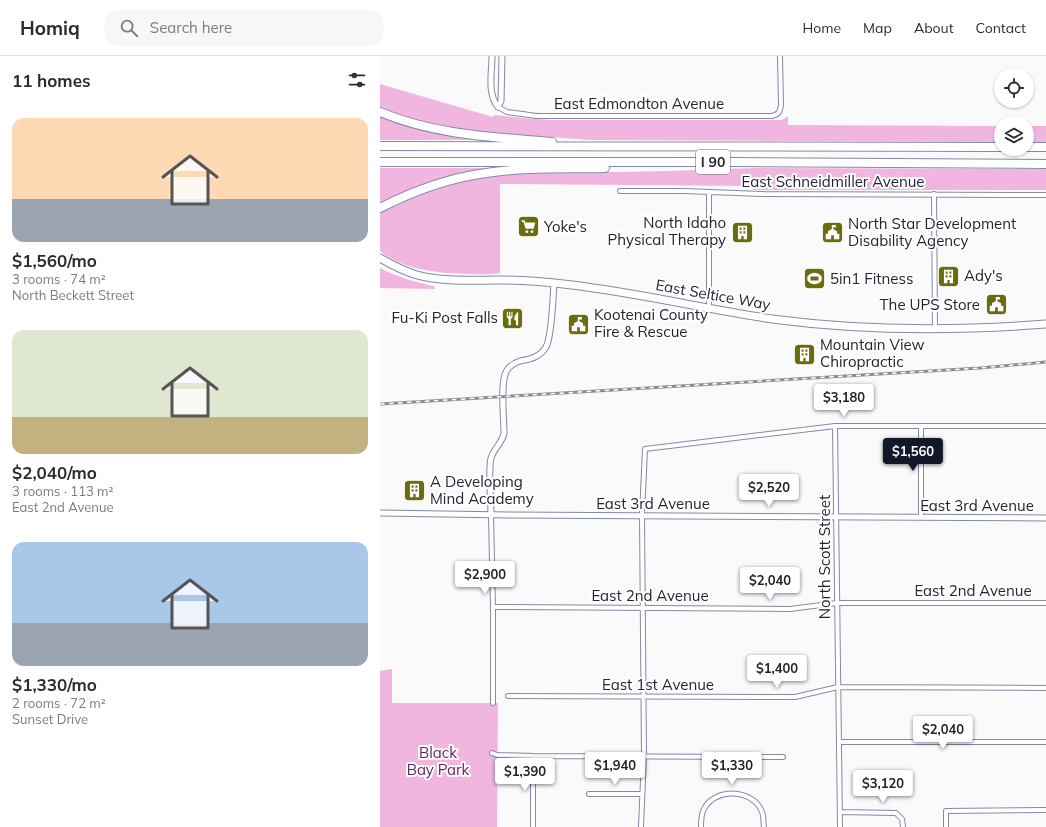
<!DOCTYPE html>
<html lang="en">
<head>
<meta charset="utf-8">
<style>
  :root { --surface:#fff; --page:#f7f7f7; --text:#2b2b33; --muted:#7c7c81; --line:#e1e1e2; --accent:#111827 }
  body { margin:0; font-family:Mulish,sans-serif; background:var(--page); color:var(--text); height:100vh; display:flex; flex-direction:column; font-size:15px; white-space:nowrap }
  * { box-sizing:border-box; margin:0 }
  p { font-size:13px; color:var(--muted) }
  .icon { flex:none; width:22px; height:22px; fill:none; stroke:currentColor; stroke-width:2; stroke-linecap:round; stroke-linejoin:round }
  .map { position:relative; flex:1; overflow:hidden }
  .drawer { display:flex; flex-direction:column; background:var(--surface); width:380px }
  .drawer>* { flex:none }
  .buttons { position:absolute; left:614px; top:12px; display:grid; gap:8px }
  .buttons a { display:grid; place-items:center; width:40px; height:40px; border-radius:50%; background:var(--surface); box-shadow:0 1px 3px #0004; font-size:20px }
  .price { position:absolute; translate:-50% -34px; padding:0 9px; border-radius:4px; background:#fff; color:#222; font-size:13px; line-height:26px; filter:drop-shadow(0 1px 2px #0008) }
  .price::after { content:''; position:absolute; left:50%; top:24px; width:12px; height:9px; margin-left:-6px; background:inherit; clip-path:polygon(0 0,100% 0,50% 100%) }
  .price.on { background:var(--accent); color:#fff }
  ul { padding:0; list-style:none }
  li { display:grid; align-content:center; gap:8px; height:212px; padding:0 12px }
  li span { display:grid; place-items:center; height:124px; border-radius:12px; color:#555 }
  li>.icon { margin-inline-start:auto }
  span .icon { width:72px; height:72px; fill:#fffc; stroke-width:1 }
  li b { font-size:17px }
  h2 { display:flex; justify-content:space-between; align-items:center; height:48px; padding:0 12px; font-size:17px }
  header { display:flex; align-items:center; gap:24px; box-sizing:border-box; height:56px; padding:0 20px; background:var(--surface); border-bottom:1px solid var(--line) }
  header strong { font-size:19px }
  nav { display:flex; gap:22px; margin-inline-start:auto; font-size:14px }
  .search { width:280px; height:36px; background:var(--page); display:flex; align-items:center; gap:10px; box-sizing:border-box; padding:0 14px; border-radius:16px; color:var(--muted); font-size:15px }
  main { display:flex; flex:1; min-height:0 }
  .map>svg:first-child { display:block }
</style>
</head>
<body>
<header>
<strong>Homiq</strong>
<div class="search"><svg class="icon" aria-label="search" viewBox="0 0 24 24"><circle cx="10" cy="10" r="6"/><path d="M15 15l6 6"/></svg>Search here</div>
<nav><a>Home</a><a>Map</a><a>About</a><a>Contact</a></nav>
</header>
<main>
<section class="drawer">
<h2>11 homes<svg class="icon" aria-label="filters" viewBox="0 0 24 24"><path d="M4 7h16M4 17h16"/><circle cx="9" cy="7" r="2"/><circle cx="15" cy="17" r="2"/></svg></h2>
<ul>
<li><span style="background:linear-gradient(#ffd9b3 65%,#9aa5b1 0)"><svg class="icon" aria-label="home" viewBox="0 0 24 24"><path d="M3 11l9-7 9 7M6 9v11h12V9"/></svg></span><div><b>$1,560/mo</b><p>3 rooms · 74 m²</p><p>North Beckett Street</p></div></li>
<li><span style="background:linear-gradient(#dfe7d0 70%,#c2b280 0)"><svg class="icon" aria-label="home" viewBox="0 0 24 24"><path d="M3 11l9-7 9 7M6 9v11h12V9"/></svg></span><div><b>$2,040/mo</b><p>3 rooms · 113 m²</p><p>East 2nd Avenue</p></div></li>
<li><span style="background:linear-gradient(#a9c7e8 65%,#9aa5b1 0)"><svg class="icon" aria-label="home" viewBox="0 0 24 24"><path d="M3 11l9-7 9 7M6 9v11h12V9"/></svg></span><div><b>$1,330/mo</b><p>2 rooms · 72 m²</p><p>Sunset Drive</p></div></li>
</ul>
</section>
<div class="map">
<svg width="666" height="771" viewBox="0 0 666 771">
  <rect width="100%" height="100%" fill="#fafafa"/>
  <path fill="#f0b6e0" d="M0 28 113 61 114 59C133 61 152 63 171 64H402L408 60V69L621 70V86L210 84 88 75 34 65 0 53Z
    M0 60C31 73 64 78 96 84H0Z
    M647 70H666V86H647Z
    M0 112H120L0 148Z
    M378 112 666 113V134H374L364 130 120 128V217C110 219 99 218 89 218 58 217 26 215 0 195V155C24 144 47 133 73 127 124 114 177 117 230 116 279 116 328 113 378 112Z
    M0 212C17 221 35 226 54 230L55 233 0 232Z
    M12 613V647H118L117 771H0V615Z"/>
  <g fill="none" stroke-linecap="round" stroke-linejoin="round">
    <defs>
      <path id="minor" d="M118 51 127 56 157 60H392C399 58 400 56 401 49L400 0
        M240 135H304L382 138 666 139
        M329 136V253
        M554 138 555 273
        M455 370 460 771
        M541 370V461
        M111 459 113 551V647
        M113 551 410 553 457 547H666
        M128 640 415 641 458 631 666 632
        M459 686H666
        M112 697 117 699 153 700 403 701
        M153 700V771
        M209 738H262
        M460 756 516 757 522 763 523 771
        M261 771 264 700 262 459 265 393 455 370H666
        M321 771C321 765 321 758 324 753 335 731 374 733 382 756 384 760 383 766 384 771
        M566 771V755L666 754"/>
      <path id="tertiary" d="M112 0C112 16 107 38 118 51L121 45 122 0
        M0 457 129 459 666 462
        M111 459C111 444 108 415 111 402 114 392 123 386 124 377 124 362 120 328 126 316 129 310 134 307 140 305 151 303 160 301 166 291 172 280 173 241 174 227"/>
      <path id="primary" d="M0 202C12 209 23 215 37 219 63 226 91 224 118 224 143 224 167 226 192 229 259 237 325 253 392 263 483 275 575 275 666 268"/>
      <path id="motorway" d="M0 56C55 79 113 81 172 86
        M0 90 621 91
        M647 91H666
        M0 106H355L666 108
        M0 152C33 135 69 122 106 117 145 111 186 113 225 112"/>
    </defs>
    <use href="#minor" stroke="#828aa7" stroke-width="6"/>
    <use href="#tertiary" stroke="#828aa7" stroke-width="7"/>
    <use href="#primary" stroke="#828aa7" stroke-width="9"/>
    <use href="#motorway" stroke="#828aa7" stroke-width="10"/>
    <use href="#minor" stroke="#fff" stroke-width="4"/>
    <use href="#tertiary" stroke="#fff" stroke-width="5"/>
    <use href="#primary" stroke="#fff" stroke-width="7"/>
    <use href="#motorway" stroke="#fff" stroke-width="8"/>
    <defs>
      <path id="rail" d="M0 348 600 312 666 306"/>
    </defs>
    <use href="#rail" stroke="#8b8c92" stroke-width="3"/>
    <use href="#rail" stroke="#fff" stroke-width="1.5" stroke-dasharray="4.5" stroke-linecap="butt"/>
  </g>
  <defs>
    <symbol id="supermarket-square" viewBox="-11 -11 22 22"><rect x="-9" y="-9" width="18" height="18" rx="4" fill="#6a6c0e" stroke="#fff"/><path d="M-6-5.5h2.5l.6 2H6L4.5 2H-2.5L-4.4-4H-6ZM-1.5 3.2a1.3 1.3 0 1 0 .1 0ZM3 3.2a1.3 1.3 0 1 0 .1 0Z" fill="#fff"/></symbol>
    <symbol id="building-square" viewBox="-11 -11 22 22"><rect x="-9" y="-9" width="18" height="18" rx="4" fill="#6a6c0e" stroke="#fff"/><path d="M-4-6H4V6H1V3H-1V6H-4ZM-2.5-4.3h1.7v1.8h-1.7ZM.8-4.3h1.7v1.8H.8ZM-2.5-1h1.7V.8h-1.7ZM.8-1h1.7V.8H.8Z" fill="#fff"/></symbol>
    <symbol id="civic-square" viewBox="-11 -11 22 22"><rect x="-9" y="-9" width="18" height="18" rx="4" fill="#6a6c0e" stroke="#fff"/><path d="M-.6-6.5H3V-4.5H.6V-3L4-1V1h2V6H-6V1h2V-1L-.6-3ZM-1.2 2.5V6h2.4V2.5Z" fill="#fff"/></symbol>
    <symbol id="stadium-square" viewBox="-11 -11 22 22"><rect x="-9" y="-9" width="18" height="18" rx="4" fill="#6a6c0e" stroke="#fff"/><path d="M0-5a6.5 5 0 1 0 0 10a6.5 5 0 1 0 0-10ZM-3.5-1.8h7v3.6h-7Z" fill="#fff"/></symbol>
    <symbol id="restaurant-square" viewBox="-11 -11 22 22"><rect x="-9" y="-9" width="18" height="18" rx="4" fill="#6a6c0e" stroke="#fff"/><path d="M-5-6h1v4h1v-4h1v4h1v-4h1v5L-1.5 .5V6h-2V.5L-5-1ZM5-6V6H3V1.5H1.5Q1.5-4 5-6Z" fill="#fff"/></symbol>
  </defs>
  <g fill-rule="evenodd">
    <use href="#supermarket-square" x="136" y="158" width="25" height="25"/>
    <use href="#building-square" x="350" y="164" width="25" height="25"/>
    <use href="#civic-square" x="440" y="164" width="25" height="25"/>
    <use href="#building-square" x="556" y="208" width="25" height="25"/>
    <use href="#stadium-square" x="422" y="210" width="25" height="25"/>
    <use href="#civic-square" x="604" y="236" width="25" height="25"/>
    <use href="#restaurant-square" x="120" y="250" width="25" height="25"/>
    <use href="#civic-square" x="186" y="256" width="25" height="25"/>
    <use href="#building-square" x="412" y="286" width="25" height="25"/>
    <use href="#building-square" x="22" y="422" width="25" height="25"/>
  </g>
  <g text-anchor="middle" stroke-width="4" stroke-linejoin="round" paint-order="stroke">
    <rect fill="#fff" stroke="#64666f" stroke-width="1" x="316" y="94" width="34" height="24" rx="3"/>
    <g font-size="14" font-weight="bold" fill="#222531">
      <text x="333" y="111">I 90</text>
    </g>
    <g font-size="15" fill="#222531" stroke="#fff">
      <text x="259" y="53">East Edmondton Avenue</text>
      <text x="453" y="131">East Schneidmiller Avenue</text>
      <text transform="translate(333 239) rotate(10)" y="5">East Seltice Way</text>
      <text x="273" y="453">East 3rd Avenue</text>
      <text x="597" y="455">East 3rd Avenue</text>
      <text transform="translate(445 501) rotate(-90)" y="5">North Scott Street</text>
      <text x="593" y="540">East 2nd Avenue</text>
      <text x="270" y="545">East 2nd Avenue</text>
      <text x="278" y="634">East 1st Avenue</text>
    </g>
    <g font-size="15" fill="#222531" stroke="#fff" text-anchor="start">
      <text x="346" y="172" text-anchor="end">North Idaho<tspan x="346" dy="17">Physical Therapy</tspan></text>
      <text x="468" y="173">North Star Development<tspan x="468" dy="17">Disability Agency</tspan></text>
      <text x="164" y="176">Yoke's</text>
      <text x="584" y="225">Ady's</text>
      <text x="450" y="228">5in1 Fitness</text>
      <text x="600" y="254" text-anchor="end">The UPS Store</text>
      <text x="214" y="264">Kootenai County<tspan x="214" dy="17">Fire &amp; Rescue</tspan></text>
      <text x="118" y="267" text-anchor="end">Fu-Ki Post Falls</text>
      <text x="440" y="294">Mountain View<tspan x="440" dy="17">Chiropractic</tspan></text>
      <text x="50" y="431">A Developing<tspan x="50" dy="17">Mind Academy</tspan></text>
    </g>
    <g font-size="15" fill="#68245a" stroke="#fff">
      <text x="58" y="702">Black<tspan x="58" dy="17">Bay Park</tspan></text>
    </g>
  </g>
</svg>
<div class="buttons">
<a><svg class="icon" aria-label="locate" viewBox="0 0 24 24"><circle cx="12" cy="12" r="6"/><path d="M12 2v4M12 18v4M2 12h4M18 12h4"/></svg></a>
<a><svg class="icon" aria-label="layers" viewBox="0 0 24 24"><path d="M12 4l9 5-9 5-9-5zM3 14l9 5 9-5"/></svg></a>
</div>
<b class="price" style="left:464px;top:362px">$3,180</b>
<b class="price on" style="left:533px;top:416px">$1,560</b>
<b class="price" style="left:389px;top:452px">$2,520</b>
<b class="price" style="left:105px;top:539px">$2,900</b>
<b class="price" style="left:390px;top:545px">$2,040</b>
<b class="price" style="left:397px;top:633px">$1,400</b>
<b class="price" style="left:563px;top:694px">$2,040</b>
<b class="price" style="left:235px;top:730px">$1,940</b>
<b class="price" style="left:352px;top:730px">$1,330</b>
<b class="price" style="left:145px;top:736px">$1,390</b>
<b class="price" style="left:503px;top:748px">$3,120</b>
</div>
</main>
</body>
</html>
